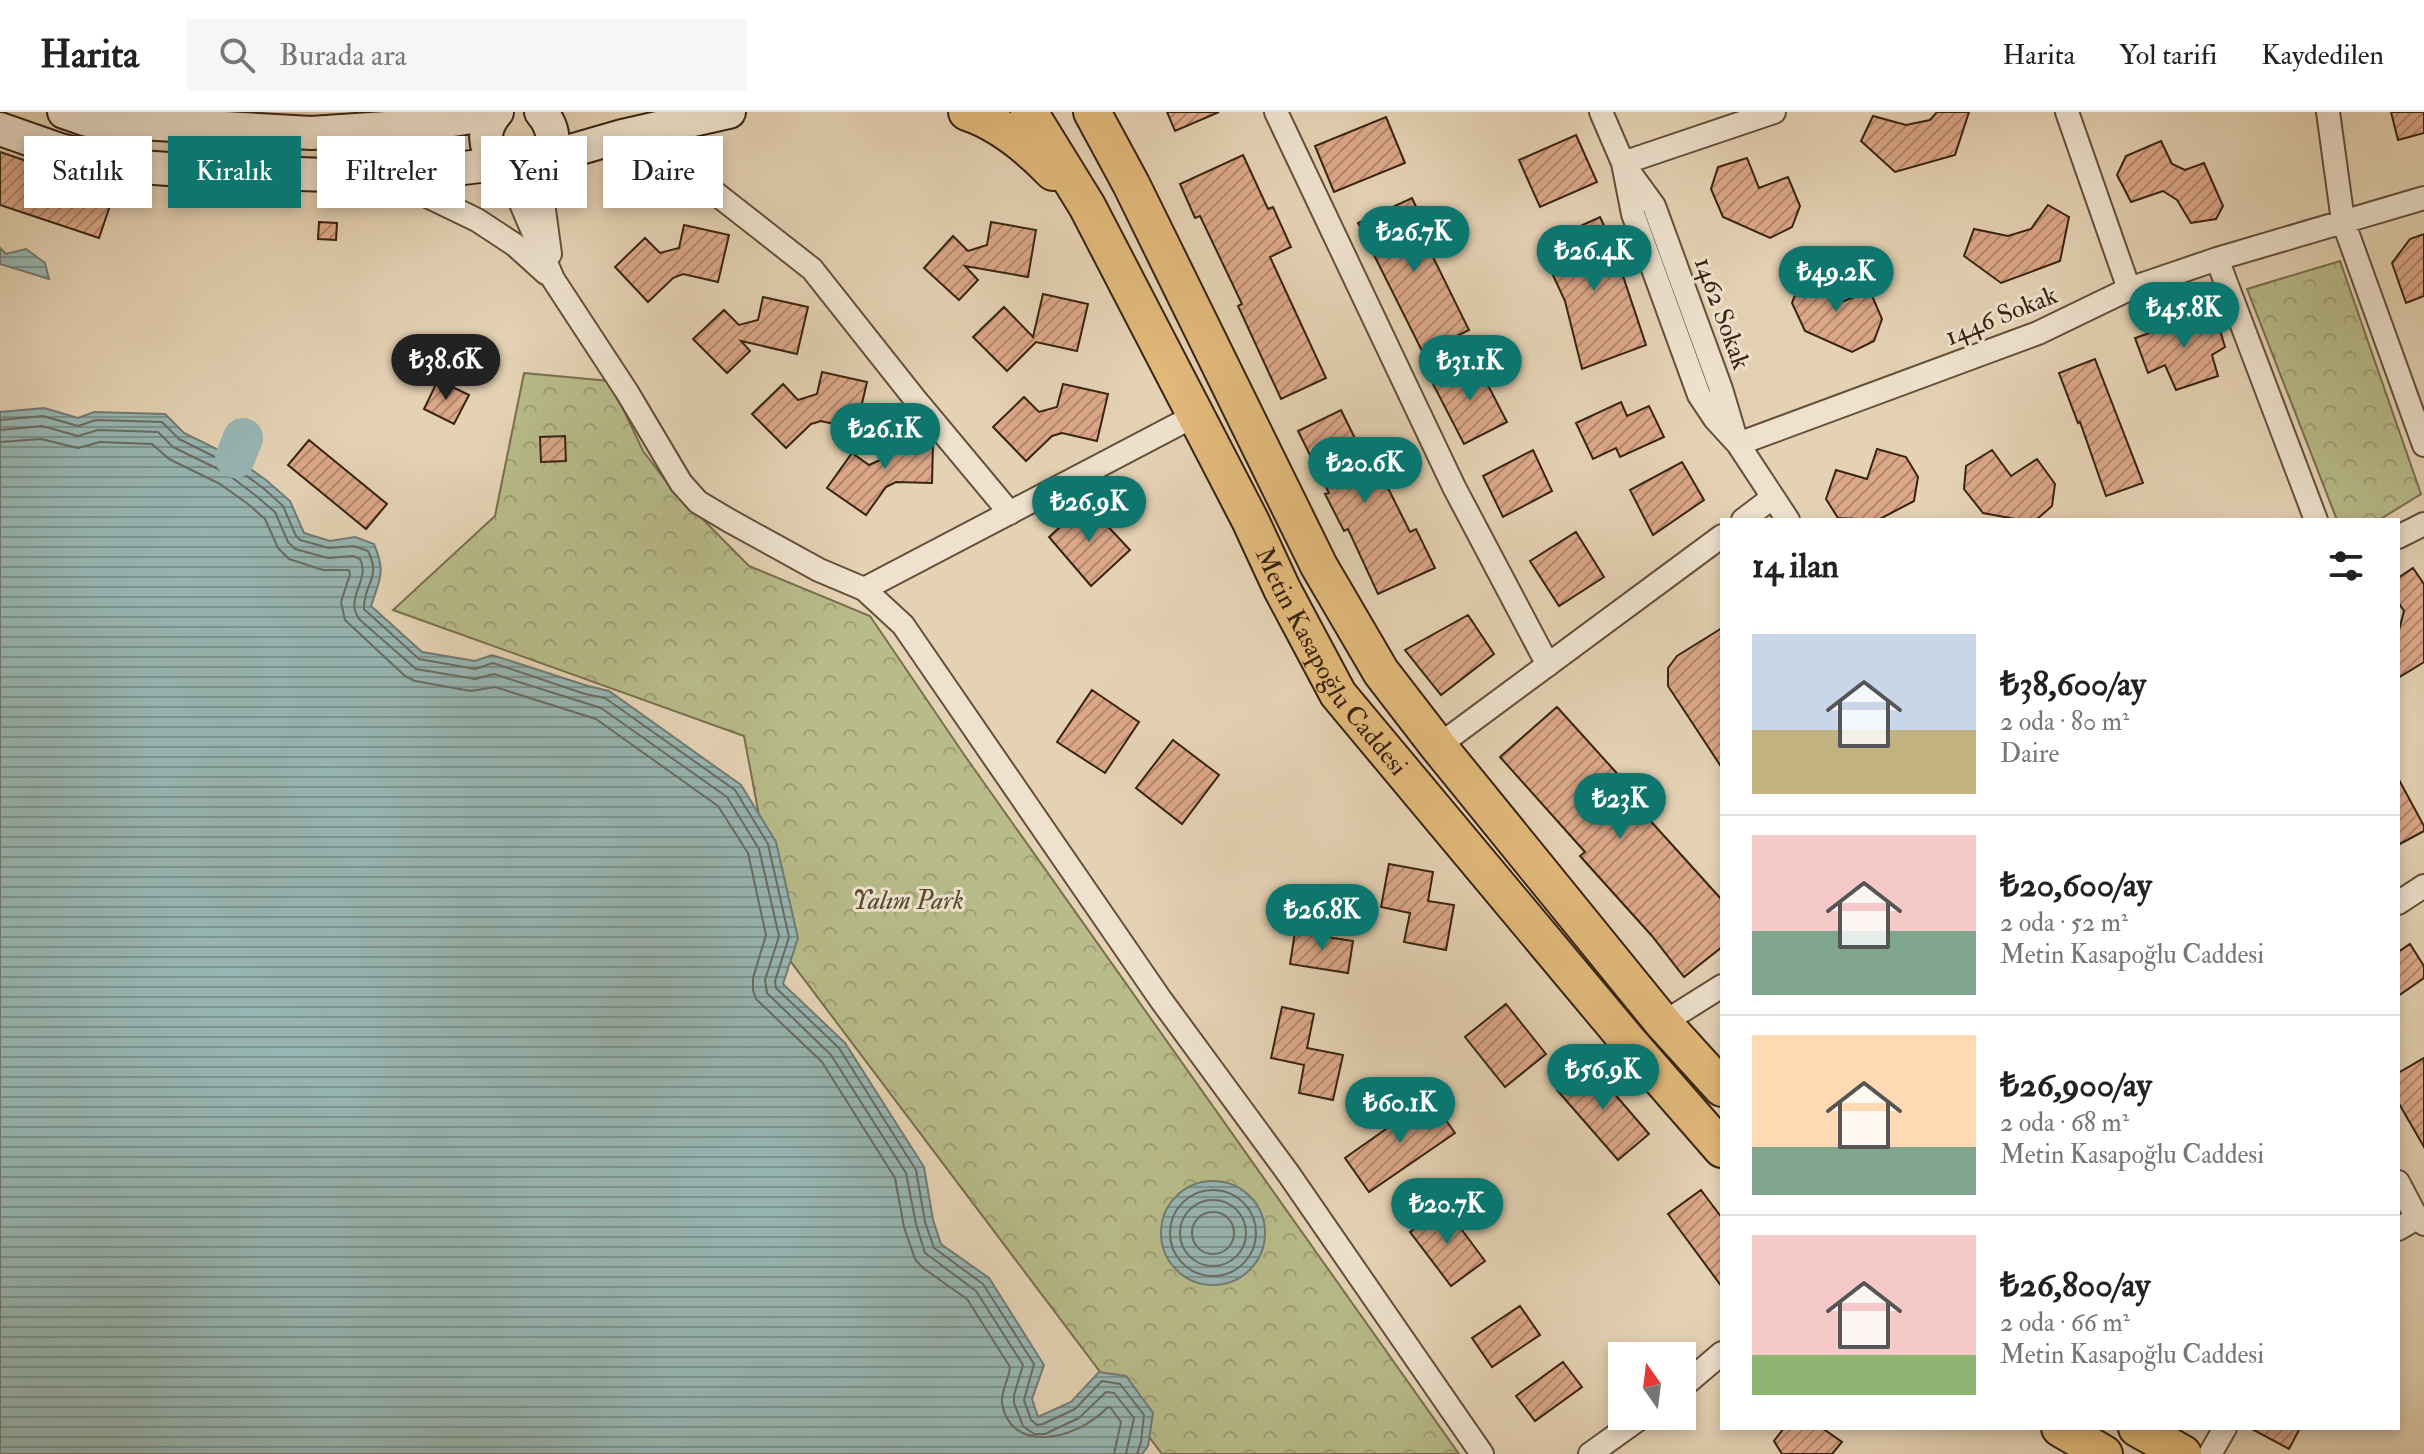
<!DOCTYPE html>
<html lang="tr">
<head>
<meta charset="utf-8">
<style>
  :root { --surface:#fff; --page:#f6f6f6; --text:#222; --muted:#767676; --line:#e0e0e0; --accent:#0f766e }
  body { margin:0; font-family:"IM FELL Double Pica",serif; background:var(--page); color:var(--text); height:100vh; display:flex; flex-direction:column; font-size:30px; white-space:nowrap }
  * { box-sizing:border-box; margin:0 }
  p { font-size:26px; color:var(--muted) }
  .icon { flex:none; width:44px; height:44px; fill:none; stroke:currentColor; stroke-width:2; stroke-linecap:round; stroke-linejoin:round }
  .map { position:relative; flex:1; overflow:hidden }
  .details { position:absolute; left:1720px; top:406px; width:680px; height:912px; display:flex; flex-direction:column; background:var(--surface); border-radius:0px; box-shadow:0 4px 12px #0003 }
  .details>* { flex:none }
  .banner { position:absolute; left:24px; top:24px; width:760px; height:72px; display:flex; gap:16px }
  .needle { width:52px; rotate:346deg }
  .buttons { position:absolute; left:1608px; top:1230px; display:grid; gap:16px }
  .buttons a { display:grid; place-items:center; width:88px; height:88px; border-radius:0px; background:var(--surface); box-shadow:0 4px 12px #0003; font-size:40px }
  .price { position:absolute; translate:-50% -68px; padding:0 18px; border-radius:28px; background:var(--accent); color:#fff; font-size:26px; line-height:52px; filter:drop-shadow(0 2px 4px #0008) }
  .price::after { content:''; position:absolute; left:50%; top:48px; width:24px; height:18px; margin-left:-12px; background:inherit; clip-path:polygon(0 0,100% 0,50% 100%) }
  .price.active { background:#222; color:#fff }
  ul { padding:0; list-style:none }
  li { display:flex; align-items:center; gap:24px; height:200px; padding:0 32px }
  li+li { border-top:2px solid var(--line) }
  li span { display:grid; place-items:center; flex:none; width:224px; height:160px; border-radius:0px; color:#555 }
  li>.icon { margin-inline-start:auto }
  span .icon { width:96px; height:96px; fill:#fffc; stroke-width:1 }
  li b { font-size:34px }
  h2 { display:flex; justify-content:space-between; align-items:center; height:96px; padding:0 32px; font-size:34px }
  .tag { padding:0 28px; border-radius:0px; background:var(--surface); box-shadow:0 4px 12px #0003; font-size:28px; line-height:72px }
  .tag.active { background:var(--accent); color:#fff }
  header { display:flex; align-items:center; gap:48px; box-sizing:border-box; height:112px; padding:0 40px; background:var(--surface); border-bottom:2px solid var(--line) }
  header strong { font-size:38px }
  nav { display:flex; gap:44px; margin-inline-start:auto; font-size:28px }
  .search { width:560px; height:72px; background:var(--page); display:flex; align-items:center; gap:20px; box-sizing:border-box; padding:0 28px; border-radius:0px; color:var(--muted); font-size:30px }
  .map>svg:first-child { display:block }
</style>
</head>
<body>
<header>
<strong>Harita</strong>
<div class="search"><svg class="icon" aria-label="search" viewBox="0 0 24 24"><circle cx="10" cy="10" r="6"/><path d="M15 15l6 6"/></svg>Burada ara</div>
<nav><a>Harita</a><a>Yol tarifi</a><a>Kaydedilen</a></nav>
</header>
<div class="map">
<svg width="2424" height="1342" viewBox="0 0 2424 1342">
  <defs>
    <pattern id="park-crowns" width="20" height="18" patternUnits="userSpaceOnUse" patternTransform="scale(2)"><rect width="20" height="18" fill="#b8bb8a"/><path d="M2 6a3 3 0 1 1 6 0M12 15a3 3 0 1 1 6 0" fill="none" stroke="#9fa076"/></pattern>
    <pattern id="water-rules" width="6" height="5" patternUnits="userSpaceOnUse" patternTransform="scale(2)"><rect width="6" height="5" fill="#97b6b3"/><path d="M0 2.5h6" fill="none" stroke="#7c9490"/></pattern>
    <pattern id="building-hatch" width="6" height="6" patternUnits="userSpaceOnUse" patternTransform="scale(2)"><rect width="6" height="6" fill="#dca788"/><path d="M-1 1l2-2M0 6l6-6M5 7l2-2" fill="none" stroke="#b3886e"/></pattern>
  </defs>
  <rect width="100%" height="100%" fill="#e5d2b4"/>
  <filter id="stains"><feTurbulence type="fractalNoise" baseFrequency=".0025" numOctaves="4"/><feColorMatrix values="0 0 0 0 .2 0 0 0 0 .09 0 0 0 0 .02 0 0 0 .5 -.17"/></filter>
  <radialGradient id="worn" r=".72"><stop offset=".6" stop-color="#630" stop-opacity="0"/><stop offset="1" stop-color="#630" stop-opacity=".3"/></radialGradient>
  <path fill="url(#park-crowns)" stroke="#786f4e" stroke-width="2" d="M2340 149 2421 382 2379 408H2337L2247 177Z
    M524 261 610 269 643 339 669 373 749 454 870 504 965 644 1459 1342H1162L785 842 744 624 393 498 495 404Z"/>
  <path fill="url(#water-rules)" stroke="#717b72" stroke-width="2" d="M0 136 6 142 26 137 45 151 49 167 0 152Z
    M44 296 78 306 94 300 165 302 184 321 235 346 266 368 290 389 304 421 330 429 355 425 374 432C386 461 380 466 371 494L422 540 475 549 492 543 588 574 609 579 741 673 776 730 798 826 783 872 845 931 924 1055 933 1108 941 1132 989 1166 1044 1253 1032 1287 1038 1305 1071 1290 1099 1260 1126 1264 1153 1301 1148 1334 1142 1342H0V300Z
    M1161 1121a52 52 0 1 1 104 0a52 52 0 1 1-104 0Z"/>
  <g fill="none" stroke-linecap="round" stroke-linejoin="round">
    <path stroke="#686c62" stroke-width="2" d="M0 308 43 304 78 314 96 308 162 310 179 327 231 353 262 375 283 394 296 424 300 428 329 436 354 434 368 439C382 467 363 472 364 497L419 547 475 557 493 551 585 582 605 586 735 678 768 732 789 825 775 869 776 876 839 936 916 1058 925 1110 934 1136 983 1172 1034 1252 1024 1288 1031 1308 1037 1313 1043 1312 1075 1297 1102 1269 1120 1272 1144 1303 1141 1330 1137 1342
      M0 318 42 314 78 324 98 318 158 320 173 335 226 361 255 383 275 400 288 430 295 437 328 446 353 444 360 447C371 468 343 487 360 508L416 557 475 567 494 562 601 596 727 685 759 737 779 824 765 868 767 881 831 943 906 1061 916 1112 925 1141 976 1179 1023 1253 1014 1283V1291L1023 1314 1034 1322H1045L1079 1306 1106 1280 1114 1281 1134 1306 1126 1342
      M0 330 41 327 78 336 100 330 152 332 169 347 220 372 248 392 265 407 278 436 289 447 323 458H349L350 462 341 490 345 508 405 564 415 569 471 579 495 575 596 607 718 694 748 741 766 823 753 866V878L756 887 822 950 895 1066 904 1115 915 1147 923 1156 967 1187 1010 1255C1009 1267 1001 1278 1002 1291 1010 1342 1075 1329 1107 1296L1110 1295 1121 1310 1114 1342
      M1170 1121a43 43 0 1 1 86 0a43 43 0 1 1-86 0Z
      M1180 1121a33 33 0 1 1 66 0a33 33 0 1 1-66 0Z
      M1192 1121a21 21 0 1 1 42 0a21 21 0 1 1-42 0Z"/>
    <path stroke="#97b6b3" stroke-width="40" d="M235 346 243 326"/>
  </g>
  <path fill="url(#building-hatch)" stroke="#382311" stroke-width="2" d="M1167 0H1219L1175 19Z
    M1937 0H1969L1955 43 1895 60 1861 29 1873 4 1906 13 1930 8Z
    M2391 0H2424V21L2398 28Z
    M1386 5 1405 51 1334 80 1315 34Z
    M1576 23 1597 70 1540 95 1519 48Z
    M2161 29 2172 52 2185 58 2204 51 2223 94 2216 107 2191 111 2177 88 2163 79 2131 90 2117 63 2126 44Z
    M0 40 115 79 99 126 0 93Z
    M1243 43 1268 97 1273 95 1291 135 1270 145 1326 266 1281 287 1238 194 1242 192 1200 104 1195 106 1180 72Z
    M1747 46 1759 76 1788 65 1800 94 1792 115 1770 126 1723 105 1711 77 1718 55Z
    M1412 86 1435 136 1430 139 1469 218 1423 241 1358 111Z
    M2048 93 2069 105 2060 149 2001 171 1964 144 1974 117 2008 124 2031 117Z
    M1600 105 1620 148 1618 149 1646 233 1582 257 1565 189 1539 133Z
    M319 110 337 111 336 128 318 127Z
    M991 110 1036 118 1028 165 965 154 978 168 959 188 924 156 953 124 968 139 987 133Z
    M684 113 729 123 718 170 683 162 673 166 648 190 615 155 645 126 660 141 679 136Z
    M2424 122V184L2406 191 2392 151 2410 127Z
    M1829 160 1841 190 1870 179 1882 207 1874 229 1852 240 1805 219 1792 191 1800 170Z
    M1043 182 1088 192 1077 239 1036 230 1007 259 973 225 1004 195 1033 225Z
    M763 185 808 195 797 242 741 229 750 239 727 261 693 227 724 198 739 213 758 208Z
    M2214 198 2225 235 2212 243 2218 264 2176 278 2165 253 2148 261 2135 226Z
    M2095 247 2143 371 2106 384 2080 310 2078 311 2059 261Z
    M1476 250 1507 310 1464 332 1433 272Z
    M822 260 867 270 856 317 821 309 811 312 786 336 752 302 783 272 798 288 817 282Z
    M438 268 469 283 454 312 424 297Z
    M1063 272 1108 282 1097 329 1062 321 1052 324 1026 349 993 315 1024 285 1039 300 1057 295Z
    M1621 290 1627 304 1649 294 1664 325 1620 345 1616 336 1593 347 1576 311Z
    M1341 298 1371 359 1378 356 1410 420 1416 417 1435 456 1378 482 1348 417 1344 419 1325 382 1329 381 1298 319Z
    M887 322 927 323 933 331 932 371 896 370 886 375 866 403 827 376 852 341 869 353 887 345Z
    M565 324 566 349 541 350 540 325Z
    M309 328 387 392 366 417 288 353Z
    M1877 337 1906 345 1918 365 1914 389 1878 408 1838 406 1826 387 1836 358 1867 367Z
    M1533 338 1552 379 1503 405 1483 364Z
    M1992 338 2011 364 2037 347 2055 372 2052 394 2036 408H2021L1983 401 1964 377 1966 354Z
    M1682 350 1704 388 1653 423 1630 378Z
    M1086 391 1130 438 1091 474 1049 425Z
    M1576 420 1604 465 1559 494 1530 449Z
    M2413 456 2424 472V550L2398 566 2399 518 2404 499 2398 490V466Z
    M1468 503 1494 542 1441 583 1405 538Z
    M1722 516V656L1668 574V556L1677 544Z
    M1092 578 1139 610 1105 661 1057 630Z
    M1557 595 1623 668 1618 673 1722 788V835L1684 865 1652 824 1580 744 1585 740 1500 645Z
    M1173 628 1219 663 1182 712 1136 676Z
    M2398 666 2424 714V719L2398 733Z
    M1389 752 1433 760 1428 789 1454 793 1446 838 1404 830 1410 801 1381 795Z
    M1295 820 1353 829 1348 861 1290 852Z
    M2410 832 2424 854V866L2398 884V840Z
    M1506 892 1546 942 1505 975 1465 925Z
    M1282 895 1314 902 1307 936 1343 943 1333 988 1299 981 1304 953 1271 946Z
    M2424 946V1035L2398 990V961Z
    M1588 951 1649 1022 1618 1048 1557 978Z
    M1430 986 1455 1021 1369 1080 1345 1046Z
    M1701 1078 1722 1106V1175L1668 1102Z
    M1444 1094 1485 1149 1451 1174 1410 1120Z
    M1520 1194 1540 1223 1492 1255 1472 1226Z
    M1563 1250 1582 1275 1535 1309 1516 1284Z
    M1784 1316H1822L1842 1330 1832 1342H1782L1774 1329Z
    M2250 1316H2300L2289 1337Z"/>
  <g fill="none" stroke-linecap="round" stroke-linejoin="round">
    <defs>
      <path id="street" d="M1276 0 1454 375 1548 553
        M1601 0 1623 51 1633 102 1699 283 1715 307 1738 332 1788 408
        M2067 0 2129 177
        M2328 0 2343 109 2424 333
        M622 24 710 77 812 157 915 287 1010 401
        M1623 51 1774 0
        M538 54 550 142
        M506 56 553 167 627 280 681 371 698 390 730 409 819 458 864 477 903 513 1161 888 1288 1061 1482 1342
        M1627 57 1654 94 1721 277 1735 324
        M392 67 477 108 515 133 546 161
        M2217 147 2316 408
        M1738 332 2038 221 2129 177 2217 147 2424 86
        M1743 408 1772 386
        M2398 425 2424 412
        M864 477 1194 304
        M1438 634 1722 424
        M2398 791 2424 774
        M1663 911 1722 874
        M2398 1070 2417 1106 2424 1112
        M2398 1117 2417 1106
        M1682 1275 1722 1241
        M1590 1342 1643 1304
        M2210 1342 2225 1316"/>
      <path id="secondary" d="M64 0 87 8 311 21 416 14 496 1
        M497 0C482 17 483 34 497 52 537 71 571 35 541 0
        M0 17 60 38 126 54 183 58 388 65 497 52
        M546 46 622 24 729 0"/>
      <g id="primary">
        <path d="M967 0C1000 11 1029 35 1053 60"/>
        <path id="s1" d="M1029 0 1087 94 1250 408 1282 477 1338 582 1627 928 1722 1037"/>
        <path d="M1092 0 1131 72 1319 454 1381 560 1438 634 1663 911 1722 976"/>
        <path d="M2060 1316 2104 1342"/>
        <path d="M2137 1316 2183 1342"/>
      </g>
    </defs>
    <use href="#street" stroke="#634f3a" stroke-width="26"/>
    <use href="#secondary" stroke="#382311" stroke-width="36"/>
    <use href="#primary" stroke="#382311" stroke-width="40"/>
    <use href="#street" stroke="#eee2ce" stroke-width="22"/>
    <use href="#secondary" stroke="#eee2ce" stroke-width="32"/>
    <use href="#primary" stroke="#e2b97a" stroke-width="36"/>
  </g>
  <g text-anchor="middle" stroke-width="6" stroke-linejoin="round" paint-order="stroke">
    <g font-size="26" fill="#382311" stroke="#eee2ce">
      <text transform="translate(1723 201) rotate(70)" y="9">1462 Sokak</text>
      <text transform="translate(2001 203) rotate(-22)" y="9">1446 Sokak</text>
      <text dy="9" stroke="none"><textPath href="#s1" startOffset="628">Metin Kasapoğlu Caddesi</textPath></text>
    </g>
    <g font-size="26" font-style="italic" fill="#58492f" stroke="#eee2ce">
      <text x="908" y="797">Yalım Park</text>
    </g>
  </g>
  <rect width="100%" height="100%" filter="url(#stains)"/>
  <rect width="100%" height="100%" fill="url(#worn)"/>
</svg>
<div class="buttons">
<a><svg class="needle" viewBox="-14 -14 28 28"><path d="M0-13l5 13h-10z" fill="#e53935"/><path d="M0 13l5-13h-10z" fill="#767676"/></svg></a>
</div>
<b class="price" style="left:1414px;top:162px">₺26.7K</b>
<b class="price" style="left:1594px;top:181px">₺26.4K</b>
<b class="price" style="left:1836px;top:202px">₺49.2K</b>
<b class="price" style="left:2184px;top:238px">₺45.8K</b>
<b class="price active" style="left:446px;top:290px">₺38.6K</b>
<b class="price" style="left:1470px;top:291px">₺31.1K</b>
<b class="price" style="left:885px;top:359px">₺26.1K</b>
<b class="price" style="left:1365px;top:393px">₺20.6K</b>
<b class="price" style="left:1089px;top:432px">₺26.9K</b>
<b class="price" style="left:1620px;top:729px">₺23K</b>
<b class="price" style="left:1322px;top:840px">₺26.8K</b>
<b class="price" style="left:1603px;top:1000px">₺56.9K</b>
<b class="price" style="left:1400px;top:1033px">₺60.1K</b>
<b class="price" style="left:1447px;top:1134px">₺20.7K</b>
<div class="banner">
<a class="tag">Satılık</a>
<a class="tag active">Kiralık</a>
<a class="tag">Filtreler</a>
<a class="tag">Yeni</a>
<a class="tag">Daire</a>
</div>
<section class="details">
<h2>14 ilan<svg class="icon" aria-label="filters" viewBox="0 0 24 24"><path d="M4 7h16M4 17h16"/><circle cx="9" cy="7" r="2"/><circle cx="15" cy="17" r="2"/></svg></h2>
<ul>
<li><span style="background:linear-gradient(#c9d6e8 60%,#c2b280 0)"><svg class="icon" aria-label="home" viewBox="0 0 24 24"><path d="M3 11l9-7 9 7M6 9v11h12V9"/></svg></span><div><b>₺38,600/ay</b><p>2 oda · 80 m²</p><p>Daire</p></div></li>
<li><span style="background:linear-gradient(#f6c9c9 60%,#7fa58c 0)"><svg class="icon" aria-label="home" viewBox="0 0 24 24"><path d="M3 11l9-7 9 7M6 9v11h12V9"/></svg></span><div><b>₺20,600/ay</b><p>2 oda · 52 m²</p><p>Metin Kasapoğlu Caddesi</p></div></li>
<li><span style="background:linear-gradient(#ffd9b3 70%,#7fa58c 0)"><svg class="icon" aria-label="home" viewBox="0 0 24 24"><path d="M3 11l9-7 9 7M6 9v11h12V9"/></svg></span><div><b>₺26,900/ay</b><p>2 oda · 68 m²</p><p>Metin Kasapoğlu Caddesi</p></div></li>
<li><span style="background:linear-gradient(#f6c9c9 75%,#8fb573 0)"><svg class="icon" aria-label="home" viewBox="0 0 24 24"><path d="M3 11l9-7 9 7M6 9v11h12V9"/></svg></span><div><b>₺26,800/ay</b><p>2 oda · 66 m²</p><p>Metin Kasapoğlu Caddesi</p></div></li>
</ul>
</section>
</div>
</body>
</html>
